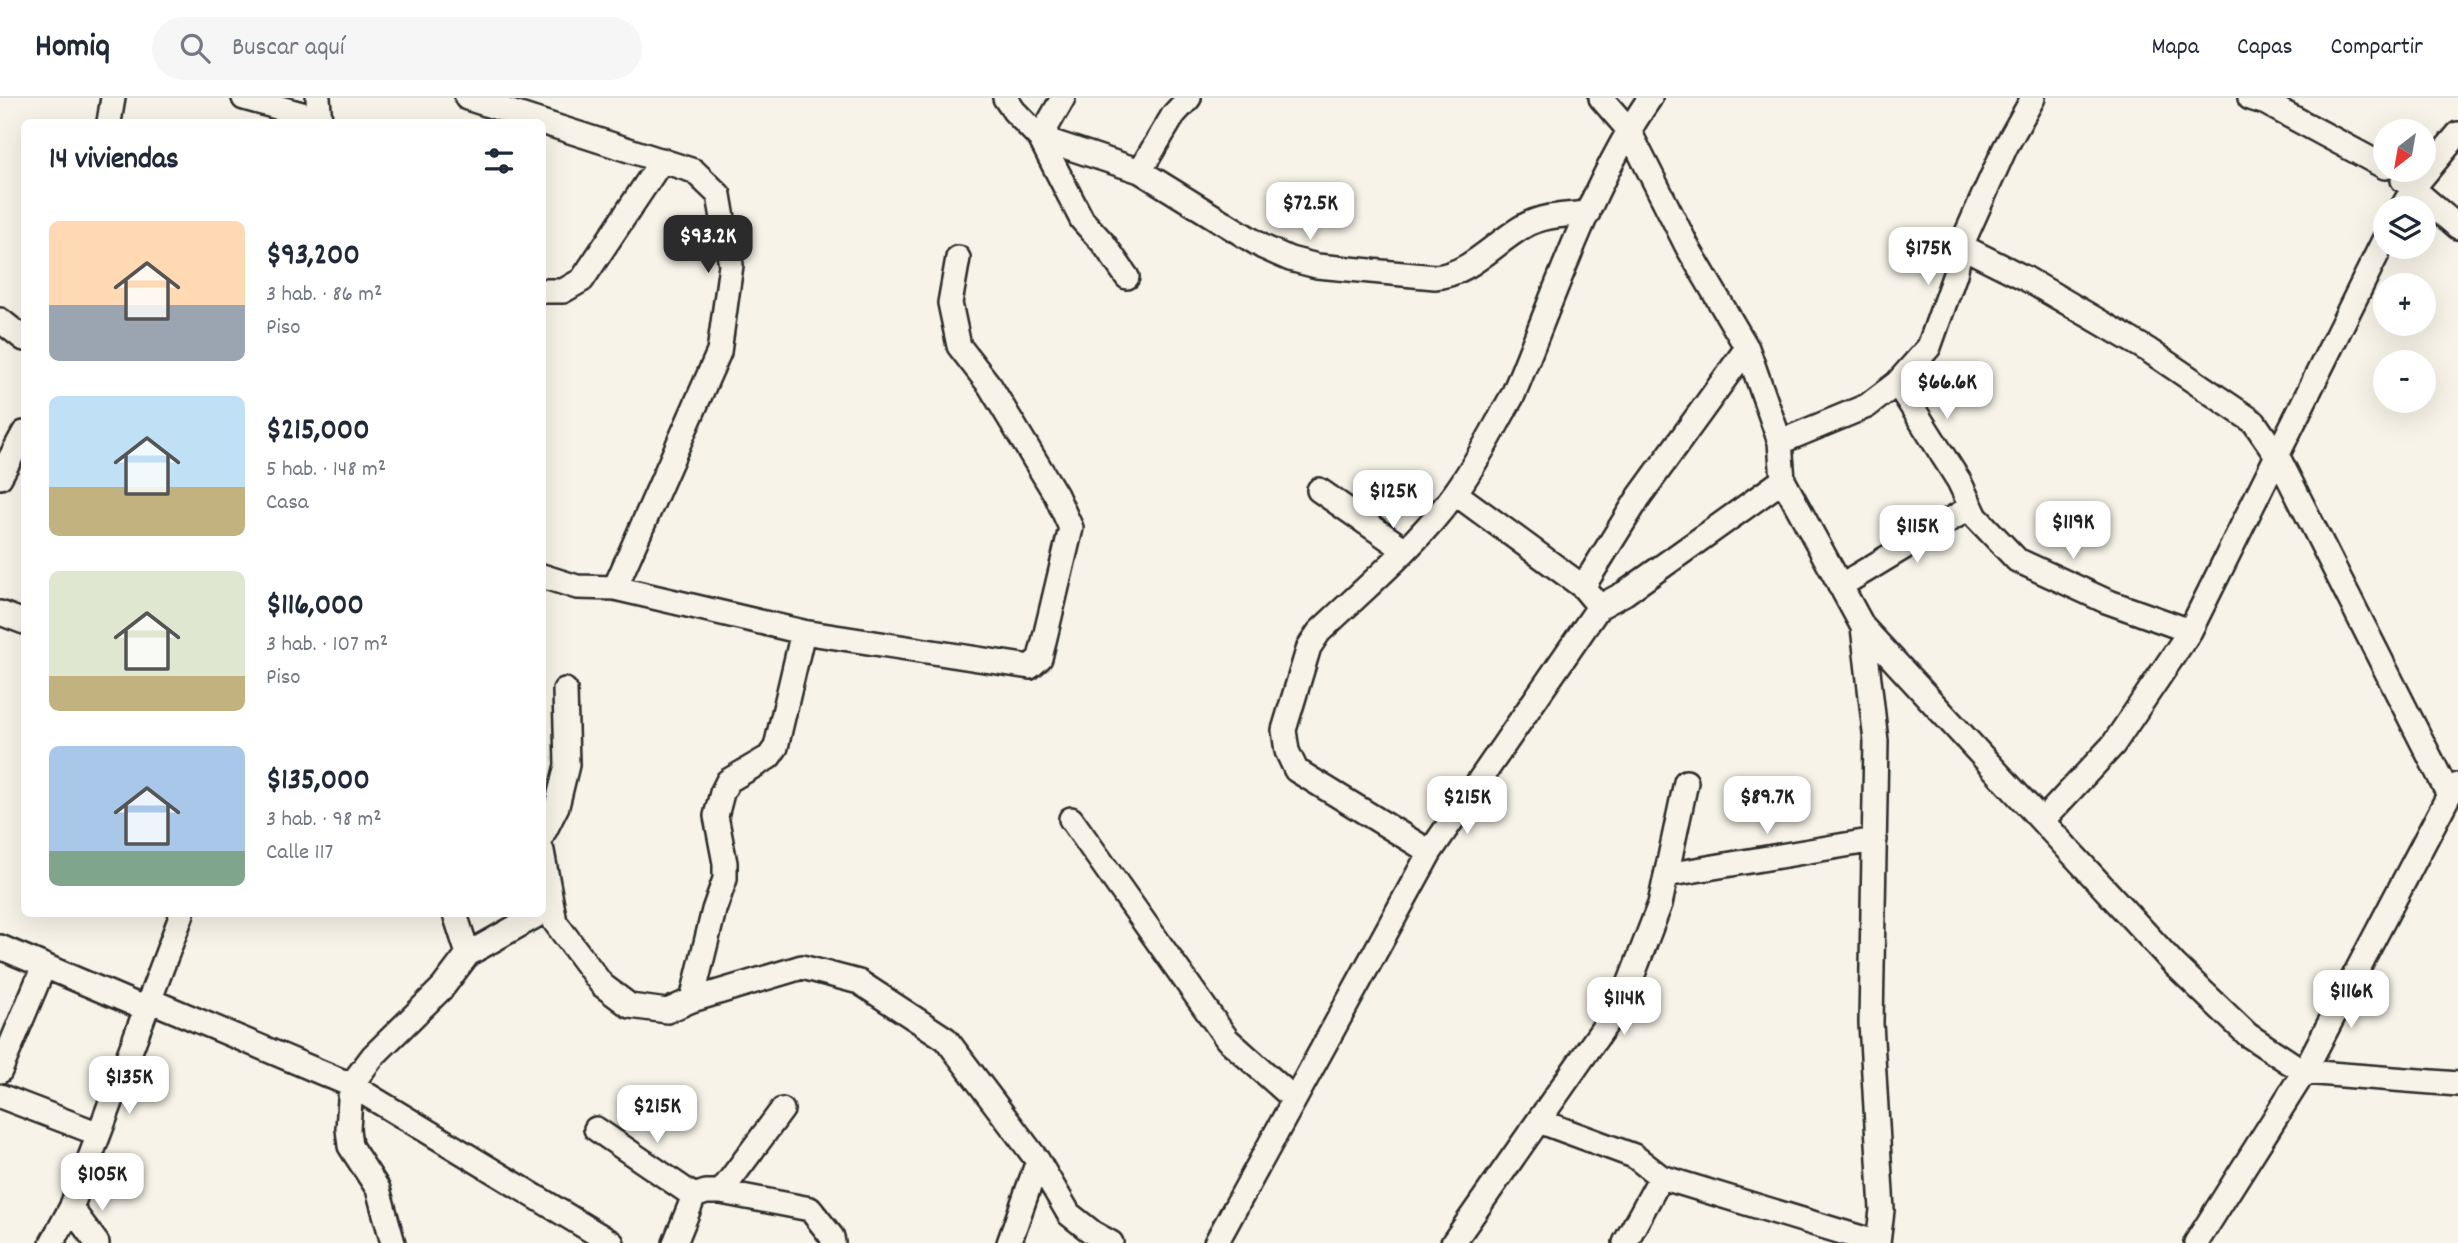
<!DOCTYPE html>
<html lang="es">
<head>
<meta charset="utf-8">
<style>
  :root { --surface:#fff; --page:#f6f6f7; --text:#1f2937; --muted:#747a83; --line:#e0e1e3; --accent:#2b2b2b }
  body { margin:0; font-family:Dekko,sans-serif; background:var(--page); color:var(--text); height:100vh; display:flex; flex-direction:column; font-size:26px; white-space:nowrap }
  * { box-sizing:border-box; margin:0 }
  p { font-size:23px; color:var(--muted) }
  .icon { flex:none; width:38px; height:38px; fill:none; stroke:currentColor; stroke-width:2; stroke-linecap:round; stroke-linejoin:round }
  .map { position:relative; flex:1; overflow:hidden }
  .side { position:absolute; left:21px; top:21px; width:525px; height:798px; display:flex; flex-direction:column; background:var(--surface); border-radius:10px; box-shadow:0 7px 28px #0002 }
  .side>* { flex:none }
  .needle { width:46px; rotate:211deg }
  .buttons { position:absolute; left:2373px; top:21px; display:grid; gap:14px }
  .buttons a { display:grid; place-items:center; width:63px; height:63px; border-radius:50%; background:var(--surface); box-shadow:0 7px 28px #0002; font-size:35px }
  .price { position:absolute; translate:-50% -60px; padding:0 16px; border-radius:14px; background:#fff; color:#222; font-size:23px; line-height:46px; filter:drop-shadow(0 2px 4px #0008) }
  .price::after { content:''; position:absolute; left:50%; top:42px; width:21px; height:16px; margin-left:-10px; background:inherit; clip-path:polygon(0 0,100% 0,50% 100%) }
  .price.active { background:var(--accent); color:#fff }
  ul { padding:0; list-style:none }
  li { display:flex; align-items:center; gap:21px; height:175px; padding:0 28px }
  li span { display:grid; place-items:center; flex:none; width:196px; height:140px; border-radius:10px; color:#555 }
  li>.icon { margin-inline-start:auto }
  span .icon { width:84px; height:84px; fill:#fffc; stroke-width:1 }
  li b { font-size:30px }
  h2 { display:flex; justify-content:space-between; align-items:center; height:84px; padding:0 28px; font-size:30px }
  header { display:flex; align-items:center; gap:42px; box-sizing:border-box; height:98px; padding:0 35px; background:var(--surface); border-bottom:2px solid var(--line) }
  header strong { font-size:33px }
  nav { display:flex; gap:38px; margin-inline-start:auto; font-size:24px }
  .search { width:490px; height:63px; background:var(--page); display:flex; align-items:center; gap:18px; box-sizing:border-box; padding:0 24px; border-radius:38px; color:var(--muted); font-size:26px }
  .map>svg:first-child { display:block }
</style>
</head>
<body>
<header>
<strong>Homiq</strong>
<div class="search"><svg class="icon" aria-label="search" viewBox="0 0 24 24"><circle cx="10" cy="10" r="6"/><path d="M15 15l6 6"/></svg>Buscar aquí</div>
<nav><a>Mapa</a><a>Capas</a><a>Compartir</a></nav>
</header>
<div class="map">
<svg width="2458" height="1145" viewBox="0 0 2458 1145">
  <rect width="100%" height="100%" fill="#f7f3e8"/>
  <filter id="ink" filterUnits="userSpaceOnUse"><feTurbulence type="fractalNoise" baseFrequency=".0143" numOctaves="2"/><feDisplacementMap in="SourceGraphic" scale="14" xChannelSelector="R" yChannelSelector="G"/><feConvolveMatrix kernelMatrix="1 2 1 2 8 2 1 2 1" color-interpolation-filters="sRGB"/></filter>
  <g filter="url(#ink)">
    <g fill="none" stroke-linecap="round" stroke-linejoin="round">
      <defs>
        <path id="minor" d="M244 0 320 21
          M318 0 320 24
          M467 0 694 73 719 97 731 167 719 254 615 490
          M1005 0 1014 13 1040 40 1082 122 1104 146 1127 179
          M1063 0 1040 40 1140 73 1263 149 1290 161 1317 168 1435 179C1470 176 1494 145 1524 128 1543 117 1567 117 1588 115
          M1601 0 1628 31 1688 150 1747 250 1780 344 1783 382 1863 529 2174 866 2248 937 2304 974 2458 986
          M2250 0 2266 5 2385 69
          M109 24 113 0
          M1140 73 1174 16 1189 0
          M2403 82 2458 129
          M2402 110 2414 89 2458 36
          M1961 148 2025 180 2148 252 2254 324 2278 359 2449 697
          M542 193H563L582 182 662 62
          M0 222 24 241
          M1897 285 1959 383 1976 419 2017 462 2106 503 2190 533
          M1780 344 1867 308 1897 285 1929 249 1955 176 1961 148 2005 50 2033 0
          M0 379 24 335
          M1319 392 1405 452
          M1455 395 1583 489 1593 501
          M542 478 577 489 615 490 803 534 1030 569 1040 560 1071 430 1056 397 990 288 959 248 950 205 958 160
          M1840 488 1971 409
          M1583 489 1639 399 1747 250
          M0 515 24 524
          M1071 721 1227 941 1294 1001
          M2042 723 2113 647 2190 533 2385 140
          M542 738 557 708 567 667 565 592
          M542 753 555 824 602 887 630 908 667 913 692 902 802 869 859 884 946 941 1038 1063 1069 1116 1093 1135 1111 1145
          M1430 754 1296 672 1287 653 1284 632 1309 549 1319 534C1365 490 1417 447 1455 395 1477 365 1494 330 1513 297 1553 201 1591 85 1650 0
          M1666 777 1875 742
          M455 816 468 856
          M0 849 146 911
          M149 902 351 987 612 1145
          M692 902 714 812 725 781V765L716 718 722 695 728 683 769 659 776 649 803 534
          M0 973 44 868
          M0 998 99 1036
          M1539 1023 1634 1058 1661 1079 1878 1145 1882 1112 1871 925 1876 643 1863 529
          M596 1031 694 1098
          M721 1094 782 1012
          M71 1110 97 1145
          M52 1145 71 1110 182 816
          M393 1145 378 1091 350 1048 348 1031 351 987 373 958 443 889 468 856 539 816
          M675 1145 694 1098 706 1094H721L810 1111 832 1139 833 1145
          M1009 1145 1038 1063
          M1216 1145 1430 754 1599 509 1625 495 1783 382
          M1453 1145 1623 902 1660 806 1686 684
          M1625 1145 1661 1079
          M2196 1145 2304 974 2449 697 2458 687"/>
      </defs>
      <use href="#minor" stroke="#2b2b2b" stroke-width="28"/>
      <use href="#minor" stroke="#f7f3e8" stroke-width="23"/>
    </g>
  </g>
</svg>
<div class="buttons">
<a><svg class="needle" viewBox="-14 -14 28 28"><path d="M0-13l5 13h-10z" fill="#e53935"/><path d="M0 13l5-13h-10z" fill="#747a83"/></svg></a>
<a><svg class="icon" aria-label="layers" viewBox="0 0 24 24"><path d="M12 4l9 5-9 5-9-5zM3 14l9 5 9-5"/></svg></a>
<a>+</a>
<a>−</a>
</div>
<b class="price" style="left:1310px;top:144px">$72.5K</b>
<b class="price active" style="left:708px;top:177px">$93.2K</b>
<b class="price" style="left:1928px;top:189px">$175K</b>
<b class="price" style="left:1947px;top:323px">$66.6K</b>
<b class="price" style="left:1393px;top:432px">$125K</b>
<b class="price" style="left:2073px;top:463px">$119K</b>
<b class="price" style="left:1917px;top:467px">$115K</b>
<b class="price" style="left:1467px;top:738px">$215K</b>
<b class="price" style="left:1767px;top:738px">$89.7K</b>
<b class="price" style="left:2351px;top:932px">$116K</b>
<b class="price" style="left:1624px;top:939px">$114K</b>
<b class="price" style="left:129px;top:1018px">$135K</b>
<b class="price" style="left:657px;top:1047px">$215K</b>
<b class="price" style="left:102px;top:1115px">$105K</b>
<section class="side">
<h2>14 viviendas<svg class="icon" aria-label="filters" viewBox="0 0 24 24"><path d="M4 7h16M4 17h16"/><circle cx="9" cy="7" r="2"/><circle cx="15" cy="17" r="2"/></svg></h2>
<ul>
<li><span style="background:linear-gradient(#ffd9b3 60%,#9aa5b1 0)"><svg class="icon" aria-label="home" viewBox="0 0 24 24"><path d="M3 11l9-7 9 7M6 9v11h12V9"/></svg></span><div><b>$93,200</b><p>3 hab. · 86 m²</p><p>Piso</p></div></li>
<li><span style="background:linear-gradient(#bfe0f5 65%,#c2b280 0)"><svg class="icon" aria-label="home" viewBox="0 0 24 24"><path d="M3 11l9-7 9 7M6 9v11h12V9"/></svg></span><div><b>$215,000</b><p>5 hab. · 148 m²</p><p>Casa</p></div></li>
<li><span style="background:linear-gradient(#dfe7d0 75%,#c2b280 0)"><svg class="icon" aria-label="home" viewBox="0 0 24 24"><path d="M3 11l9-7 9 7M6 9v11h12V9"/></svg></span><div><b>$116,000</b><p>3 hab. · 107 m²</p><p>Piso</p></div></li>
<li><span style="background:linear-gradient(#a9c7e8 75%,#7fa58c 0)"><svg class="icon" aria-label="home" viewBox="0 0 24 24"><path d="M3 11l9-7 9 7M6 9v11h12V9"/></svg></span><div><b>$135,000</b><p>3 hab. · 98 m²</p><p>Calle 117</p></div></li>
</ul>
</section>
</div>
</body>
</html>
